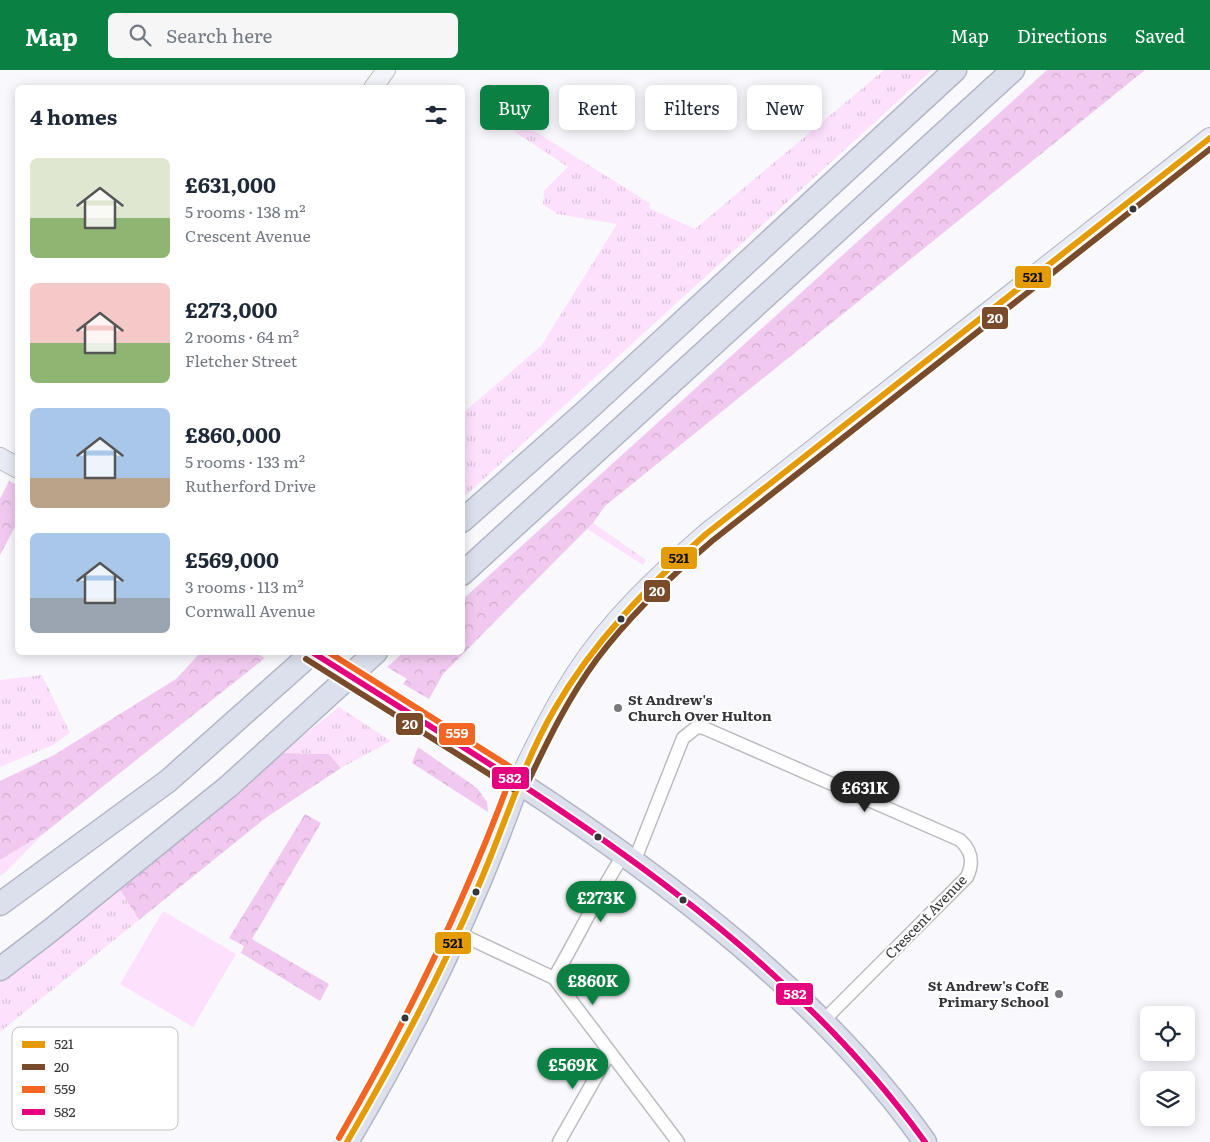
<!DOCTYPE html>
<html lang="en">
<head>
<meta charset="utf-8">
<style>
  :root { --surface:#fff; --page:#f6f6f7; --text:#1f2937; --muted:#747a83; --accent:#0b8043 }
  body { margin:0; font-family:Literata,serif; background:var(--page); color:var(--text); height:100vh; display:flex; flex-direction:column; font-size:19px; white-space:nowrap }
  * { box-sizing:border-box; margin:0 }
  p { font-size:16px; color:var(--muted) }
  .icon { flex:none; width:28px; height:28px; fill:none; stroke:currentColor; stroke-width:2; stroke-linecap:round; stroke-linejoin:round }
  .map { position:relative; flex:1; overflow:hidden }
  .sheet { position:absolute; left:15px; top:15px; width:450px; height:570px; display:flex; flex-direction:column; background:var(--surface); border-radius:8px; box-shadow:0 2px 12px #0003 }
  .sheet>* { flex:none }
  .banner { position:absolute; left:480px; top:15px; width:475px; height:45px; display:flex; gap:10px }
  .controls { position:absolute; left:1140px; top:936px; display:grid; gap:10px }
  .controls a { display:grid; place-items:center; width:55px; height:55px; border-radius:8px; background:var(--surface); box-shadow:0 2px 12px #0003; font-size:25px }
  .price { position:absolute; translate:-50% -42px; padding:0 11px; border-radius:18px; background:var(--accent); color:#fff; font-size:16px; line-height:32px; filter:drop-shadow(0 1px 2px #0008) }
  .price::after { content:''; position:absolute; left:50%; top:30px; width:15px; height:11px; margin-left:-8px; background:inherit; clip-path:polygon(0 0,100% 0,50% 100%) }
  .price.active { background:#222; color:#fff }
  ul { padding:0; list-style:none }
  li { display:flex; align-items:center; gap:15px; height:125px; padding:0 15px }
  li span { display:grid; place-items:center; flex:none; width:140px; height:100px; border-radius:8px; color:#555 }
  li>.icon { margin-inline-start:auto }
  span .icon { width:60px; height:60px; fill:#fffc; stroke-width:1 }
  li b { font-size:21px }
  h2 { display:flex; justify-content:space-between; align-items:center; height:60px; padding:0 15px; font-size:21px }
  .chip { padding:0 18px; border-radius:8px; background:var(--surface); box-shadow:0 2px 12px #0003; font-size:18px; line-height:45px }
  .chip.active { background:var(--accent); color:#fff }
  header { display:flex; align-items:center; gap:30px; box-sizing:border-box; height:70px; padding:0 25px; background:var(--accent); color:#fff }
  header strong { font-size:24px }
  nav { display:flex; gap:28px; margin-inline-start:auto; font-size:18px }
  .search { width:350px; height:45px; background:var(--page); display:flex; align-items:center; gap:12px; box-sizing:border-box; padding:0 18px; border-radius:8px; color:var(--muted); font-size:19px }
  .map>svg:first-child { display:block }
</style>
</head>
<body>
<header>
<strong>Map</strong>
<div class="search"><svg class="icon" aria-label="search" viewBox="0 0 24 24"><circle cx="10" cy="10" r="6"/><path d="M15 15l6 6"/></svg>Search here</div>
<nav><a>Map</a><a>Directions</a><a>Saved</a></nav>
</header>
<div class="map">
<svg width="1210" height="1072" viewBox="0 0 1210 1072">
  <defs>
    <pattern id="grass-tufts" width="24" height="20" patternUnits="userSpaceOnUse" patternTransform="scale(1.25)"><rect width="24" height="20" fill="#fce0fc"/><path d="M3 7l-1-3M5 7V3M7 7l1-3M15 17l-1-3M17 17v-4M19 17l1-3" fill="none" stroke="#d9c1d9"/></pattern>
    <pattern id="forest-crowns" width="20" height="18" patternUnits="userSpaceOnUse" patternTransform="scale(1.25)"><rect width="20" height="18" fill="#f1c9f0"/><path d="M2 6a3 3 0 1 1 6 0M12 15a3 3 0 1 1 6 0" fill="none" stroke="#cfadcf"/></pattern>
  </defs>
  <rect width="100%" height="100%" fill="#f9f9fd"/>
  <path fill="url(#grass-tufts)" d="M884 0H932L463 428V343L541 276 617 154 557 144 543 134 544 121 568 97 491 46 496 37 651 134 649 138 695 159Z
    M593 453 646 490 643 495 587 459Z
    M42 605 70 663 53 675 0 697V610Z
    M339 637 391 671 341 698 329 684 281 683Z
    M43 764 5 803 0 806V790Z
    M119 818 139 850 0 962V911Z"/>
  <path fill="url(#forest-crowns)" d="M1047 0H1145L605 436 593 453 443 604 429 629 403 614 407 609 387 597 403 583 462 582 463 529Z
    M9 411 17 415V453L0 485V429Z
    M201 582 256 583 265 588 43 764 0 790V711L54 685 176 609Z
    M418 677 477 718 487 732 488 742 412 693Z
    M281 683 329 684 341 698 267 747 139 850 119 818Z
    M305 744 321 753 252 869 329 914 320 931 241 883 244 876 229 868Z"/>
  <path fill="#fce0fc" d="M163 841 236 884 193 957 120 914Z"/>
  <g fill="none" stroke-linecap="round" stroke-linejoin="round">
    <defs>
      <path id="street" d="M634 792 683 668 697 657 704 658 960 770C972 781 974 792 967 807L822 952
        M458 863 554 908 678 1072
        M554 908C578 867 598 824 624 784
        M559 1072 610 982"/>
      <path id="secondary" d="M373 18 386 0"/>
      <path id="primary" d="M0 388 18 398
        M389 632 518 712C536 675 554 638 576 604 611 550 658 506 706 464L1210 68"/>
      <path id="highway" d="M462 451 585 342 955 0
        M462 504 1013 0
        M0 834 168 711 313 582
        M0 899 51 860 229 716 376 582
        M347 1072C415 957 474 838 518 712 666 809 822 926 925 1072"/>
    </defs>
    <use href="#street" stroke="#bcbbbf" stroke-width="15"/>
    <use href="#secondary" stroke="#bcbbbf" stroke-width="20"/>
    <use href="#primary" stroke="#b2b5c4" stroke-width="22"/>
    <use href="#highway" stroke="#b2b5c4" stroke-width="25"/>
    <use href="#street" stroke="#fefeff" stroke-width="12"/>
    <use href="#secondary" stroke="#f4f5fa" stroke-width="18"/>
    <use href="#primary" stroke="#e9ebf4" stroke-width="20"/>
    <use href="#highway" stroke="#dce0ec" stroke-width="22"/>
    <defs>
      <path id="primary-bridge" d="M311 582 389 632"/>
    </defs>
    <use href="#primary-bridge" stroke="#b2b5c4" stroke-width="22" stroke-linecap="butt"/>
    <use href="#primary-bridge" stroke="#e9ebf4" stroke-width="20"/>
    <defs>
      <path id="bus-1" d="M347 1072C395 989 441 905 478 817 504 758 521 697 554 640 593 572 648 516 706 464L1210 68"/>
      <path id="bus-2" d="M306 589 513 719
        M526 716C547 672 568 628 597 589 630 545 670 507 712 471L1210 79"/>
      <path id="bus-3" d="M328 582 523 705
        M339 1068C406 952 464 834 510 709"/>
      <path id="bus-4" d="M312 582C532 721 770 857 925 1072"/>
    </defs>
    <use href="#bus-1" stroke="#fff" stroke-width="10"/>
    <use href="#bus-2" stroke="#fff" stroke-width="10"/>
    <use href="#bus-3" stroke="#fff" stroke-width="10"/>
    <use href="#bus-4" stroke="#fff" stroke-width="10"/>
    <use href="#bus-1" stroke="#e49b06" stroke-width="6"/>
    <use href="#bus-2" stroke="#7a4b2a" stroke-width="6"/>
    <use href="#bus-3" stroke="#f26522" stroke-width="6"/>
    <use href="#bus-4" stroke="#e5007d" stroke-width="6"/>
  </g>
  <g fill="#36363a" stroke="#fff" stroke-width="2">
    <circle cx="1133" cy="139" r="4.5"/>
    <circle cx="621" cy="549" r="4.5"/>
    <circle cx="598" cy="767" r="4.5"/>
    <circle cx="476" cy="822" r="4.5"/>
    <circle cx="683" cy="830" r="4.5"/>
    <circle cx="405" cy="948" r="4.5"/>
  </g>
  <g fill="#7a7a7e" stroke="#fff" stroke-width="2">
    <circle cx="618" cy="638" r="5"/>
    <circle cx="1059" cy="924" r="5"/>
  </g>
  <g text-anchor="middle" stroke-width="4" stroke-linejoin="round" paint-order="stroke">
    <g font-size="14" font-weight="bold" fill="#36363a" stroke="#fff" text-anchor="start">
      <text x="628" y="635">St Andrew's<tspan x="628" dy="16">Church Over Hulton</tspan></text>
      <text x="1049" y="921" text-anchor="end">St Andrew's CofE<tspan x="1049" dy="16">Primary School</tspan></text>
    </g>
    <g font-size="14" fill="#36363a" stroke="#fff">
      <text transform="translate(926 847) rotate(-46)" y="5">Crescent Avenue</text>
    </g>
  </g>
  <rect x="12" y="957" width="166" height="103" rx="8" fill="#fff" stroke="#c3c3c4" stroke-width="1"/>
  <rect x="22" y="971" width="23" height="7" fill="#e49b06"/>
  <rect x="22" y="994" width="23" height="6" fill="#7a4b2a"/>
  <rect x="22" y="1016" width="23" height="7" fill="#f26522"/>
  <rect x="22" y="1039" width="23" height="6" fill="#e5007d"/>
  <g font-size="14" fill="#36363a">
    <text x="54" y="979">521</text>
    <text x="54" y="1002">20</text>
    <text x="54" y="1024">559</text>
    <text x="54" y="1047">582</text>
  </g>
  <g stroke="#fff" stroke-width="2">
    <rect x="1014" y="195" width="38" height="24" rx="5" fill="#e49b06"/>
    <rect x="981" y="236" width="28" height="24" rx="5" fill="#7a4b2a"/>
    <rect x="660" y="476" width="38" height="24" rx="5" fill="#e49b06"/>
    <rect x="643" y="509" width="28" height="24" rx="5" fill="#7a4b2a"/>
    <rect x="395" y="642" width="29" height="24" rx="5" fill="#7a4b2a"/>
    <rect x="438" y="652" width="38" height="24" rx="5" fill="#f26522"/>
    <rect x="491" y="696" width="39" height="24" rx="5" fill="#e5007d"/>
    <rect x="434" y="861" width="38" height="24" rx="5" fill="#e49b06"/>
    <rect x="775" y="912" width="39" height="24" rx="5" fill="#e5007d"/>
  </g>
  <g font-size="14" text-anchor="middle" font-weight="bold" fill="#fff">
    <text x="995" y="253">20</text>
    <text x="657" y="526">20</text>
    <text x="410" y="659">20</text>
    <text x="457" y="668">559</text>
    <text x="510" y="713">582</text>
    <text x="795" y="929">582</text>
  </g>
  <g font-size="14" text-anchor="middle" font-weight="bold" fill="#111">
    <text x="1033" y="212">521</text>
    <text x="679" y="493">521</text>
    <text x="453" y="878">521</text>
  </g>
</svg>
<div class="controls">
<a><svg class="icon" aria-label="locate" viewBox="0 0 24 24"><circle cx="12" cy="12" r="6"/><path d="M12 2v4M12 18v4M2 12h4M18 12h4"/></svg></a>
<a><svg class="icon" aria-label="layers" viewBox="0 0 24 24"><path d="M12 4l9 5-9 5-9-5zM3 14l9 5 9-5"/></svg></a>
</div>
<b class="price active" style="left:865px;top:743px">£631K</b>
<b class="price" style="left:601px;top:853px">£273K</b>
<b class="price" style="left:593px;top:936px">£860K</b>
<b class="price" style="left:573px;top:1020px">£569K</b>
<div class="banner">
<a class="chip active">Buy</a>
<a class="chip">Rent</a>
<a class="chip">Filters</a>
<a class="chip">New</a>
</div>
<section class="sheet">
<h2>4 homes<svg class="icon" aria-label="filters" viewBox="0 0 24 24"><path d="M4 7h16M4 17h16"/><circle cx="9" cy="7" r="2"/><circle cx="15" cy="17" r="2"/></svg></h2>
<ul>
<li><span style="background:linear-gradient(#dfe7d0 60%,#8fb573 0)"><svg class="icon" aria-label="home" viewBox="0 0 24 24"><path d="M3 11l9-7 9 7M6 9v11h12V9"/></svg></span><div><b>£631,000</b><p>5 rooms · 138 m²</p><p>Crescent Avenue</p></div></li>
<li><span style="background:linear-gradient(#f6c9c9 60%,#8fb573 0)"><svg class="icon" aria-label="home" viewBox="0 0 24 24"><path d="M3 11l9-7 9 7M6 9v11h12V9"/></svg></span><div><b>£273,000</b><p>2 rooms · 64 m²</p><p>Fletcher Street</p></div></li>
<li><span style="background:linear-gradient(#a9c7e8 70%,#b9a48a 0)"><svg class="icon" aria-label="home" viewBox="0 0 24 24"><path d="M3 11l9-7 9 7M6 9v11h12V9"/></svg></span><div><b>£860,000</b><p>5 rooms · 133 m²</p><p>Rutherford Drive</p></div></li>
<li><span style="background:linear-gradient(#a9c7e8 65%,#9aa5b1 0)"><svg class="icon" aria-label="home" viewBox="0 0 24 24"><path d="M3 11l9-7 9 7M6 9v11h12V9"/></svg></span><div><b>£569,000</b><p>3 rooms · 113 m²</p><p>Cornwall Avenue</p></div></li>
</ul>
</section>
</div>
</body>
</html>
